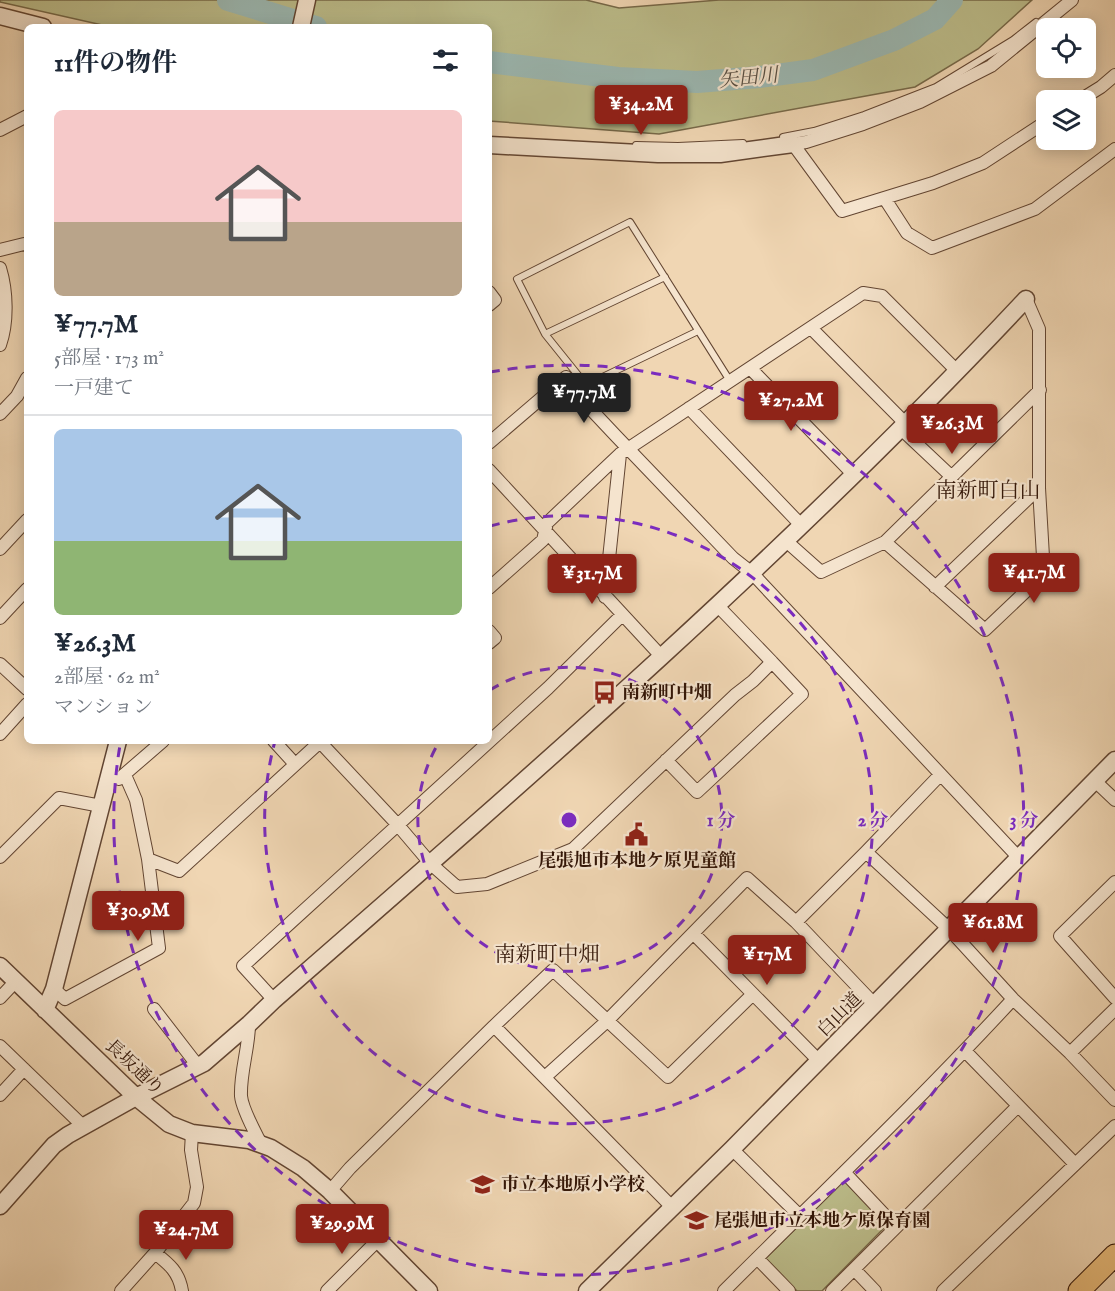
<!DOCTYPE html>
<html lang="ja">
<head>
<meta charset="utf-8">
<style>
  :root { --surface:#fff; --page:#f6f6f7; --text:#1f2937; --muted:#747a83; --line:#e0e1e3; --accent:#8f2418 }
  body { margin:0; font-family:"IM FELL English","Noto Serif JP",serif; background:var(--page); color:var(--text); height:100vh; display:flex; flex-direction:column; font-size:22px; white-space:nowrap }
  * { box-sizing:border-box; margin:0 }
  p { font-size:20px; color:var(--muted) }
  .icon { flex:none; width:33px; height:33px; fill:none; stroke:currentColor; stroke-width:2; stroke-linecap:round; stroke-linejoin:round }
  .map { position:relative; flex:1; overflow:hidden }
  .side { position:absolute; left:24px; top:24px; width:468px; height:720px; display:flex; flex-direction:column; background:var(--surface); border-radius:9px; box-shadow:0 3px 15px #0003 }
  .side>* { flex:none }
  .buttons { position:absolute; left:1036px; top:18px; display:grid; gap:12px }
  .buttons a { display:grid; place-items:center; width:60px; height:60px; border-radius:9px; background:var(--surface); box-shadow:0 3px 15px #0003; font-size:30px }
  .price { position:absolute; translate:-50% -51px; padding:0 14px; border-radius:6px; background:var(--accent); color:#fff; font-size:20px; line-height:39px; filter:drop-shadow(0 2px 3px #0008) }
  .price::after { content:''; position:absolute; left:50%; top:36px; width:18px; height:14px; margin-left:-9px; background:inherit; clip-path:polygon(0 0,100% 0,50% 100%) }
  .price.on { background:#222; color:#fff }
  ul { padding:0; list-style:none }
  li { display:grid; align-content:center; gap:12px; height:318px; padding:0 30px }
  li+li { border-top:2px solid var(--line) }
  li span { display:grid; place-items:center; height:186px; border-radius:9px; color:#555 }
  li>.icon { margin-inline-start:auto }
  span .icon { width:108px; height:108px; fill:#fffc; stroke-width:1 }
  li b { font-size:26px }
  h2 { display:flex; justify-content:space-between; align-items:center; height:72px; padding:0 30px; font-size:26px }
  .map>svg:first-child { display:block }
</style>
</head>
<body>
<div class="map">
<svg width="1115" height="1291" viewBox="0 0 1115 1291">
  <rect width="100%" height="100%" fill="#f0d6b3"/>
  <filter id="stains"><feTurbulence type="fractalNoise" baseFrequency=".00333" numOctaves="4"/><feColorMatrix values="0 0 0 0 .2 0 0 0 0 .09 0 0 0 0 .02 0 0 0 .5 -.17"/></filter>
  <radialGradient id="worn" r=".72"><stop offset=".6" stop-color="#630" stop-opacity="0"/><stop offset="1" stop-color="#630" stop-opacity=".3"/></radialGradient>
  <path fill="#bcbd8b" stroke="#776949" stroke-width="1.5" d="M0 0H586L619 8 719 0H1032L978 49 915 87 659 134 489 121V27H111L0 2Z
    M844 1180 884 1222V1228L822 1291H797L765 1259Z"/>
  <g fill="none" stroke-linecap="round" stroke-linejoin="round">
    <path stroke="#9bb8b2" stroke-width="22" d="M228 0 316 27
      M489 62 618 78 697 82 760 77 813 70 894 40 935 19 952 0"/>
    <defs>
      <path id="service" d="M783 137 814 131 864 115 936 87 1013 40 1036 22
        M636 145 678 146 743 143
        M698 331 586 385 545 334 517 279 630 222C663 275 697 328 730 381
        M545 334 665 277"/>
      <path id="minor" d="M1080 100 1101 87 1115 75
        M1047 121 983 163 933 183 842 211 793 144 806 142 863 124 920 102 991 66 1072 0
        M0 130 27 116
        M885 199 907 233 932 248 1035 209 1115 149
        M0 250 24 244 27 245
        M0 268C7 291 8 322 0 345
        M489 292 495 300 489 305
        M811 328 905 423
        M750 368 853 474
        M689 408 801 525
        M0 414 17 396 27 378
        M900 428 952 477
        M489 443 566 377 584 402 616 436 733 558 752 573 1019 858
        M489 470 661 656
        M785 540 821 572 885 542 985 630 1044 574 1039 488V329L1026 299
        M885 542 1040 390
        M0 549 27 520
        M935 587 1039 488
        M489 588 543 540 547 523 620 454 863 293 882 296 958 372
        M605 597 620 454
        M0 618 27 589
        M489 631 495 638 489 643
        M0 664 27 689
        M0 734 27 704
        M274 741 295 764
        M320 742 397 824 431 864 457 887 487 884 573 849 735 695 753 681 772 662 717 605
        M666 760 697 792 802 694 772 662
        M125 775 136 800 148 859 179 871 321 741
        M119 779 163 741
        M1095 781 1115 800
        M866 852 949 929 1013 999 1070 1053 1115 1100
        M0 857 59 798 101 806
        M1115 882 1060 936 1115 998
        M796 922 866 852 940 775
        M693 933 819 1061
        M54 989 65 999 159 948 148 859
        M0 998 15 982
        M274 1000 243 966 548 688 622 615
        M154 1009 198 1066
        M249 1024C249 1048 240 1072 241 1096 242 1109 255 1132 261 1144
        M494 1026 553 970 668 1077 753 994
        M0 1046 83 1126
        M965 1051 1075 1164
        M1070 1053 1115 1009
        M545 1077 607 1021 747 878 796 922 875 1005
        M0 1095 24 1069
        M732 1149 799 1215
        M845 1173 896 1227
        M330 1191 350 1168 494 1026 672 1207
        M155 1253C169 1264 179 1272 182 1291
        M757 1258 789 1291
        M854 1269 875 1291
        M121 1291 155 1253 194 1203 197 1187 191 1150 192 1133
        M327 1291 378 1240
        M724 1291C821 1194 920 1100 1013 999
        M832 1291 1018 1106
        M943 1291 1115 1126"/>
      <path id="tertiary" d="M0 16 43 27
        M301 27 307 0
        M489 145 658 154H720L793 144
        M0 966 136 1097 169 1124 192 1133 249 1140 271 1148 303 1168 330 1191 429 1291
        M45 1010 54 989 118 741
        M0 1206 54 1145 68 1135 136 1097 204 1063 249 1024 274 1000C531 776 792 549 1026 299
        M587 1291 732 1149 1115 760"/>
      <path id="trunk" d="M1079 1291 1115 1255"/>
    </defs>
    <use href="#service" stroke="#624532" stroke-width="8"/>
    <use href="#minor" stroke="#624532" stroke-width="14"/>
    <use href="#tertiary" stroke="#624532" stroke-width="19"/>
    <use href="#trunk" stroke="#321507" stroke-width="23"/>
    <use href="#service" stroke="#f5e4ce" stroke-width="6"/>
    <use href="#minor" stroke="#f5e4ce" stroke-width="12"/>
    <use href="#tertiary" stroke="#f5e4ce" stroke-width="16"/>
    <use href="#trunk" stroke="#e8bb7a" stroke-width="21"/>
  </g>
  <g fill="none" stroke="#7b2cbf" stroke-width="3" stroke-dasharray="10 8">
    <path d="M490 690A152 152 0 1 1 439 742"/>
    <path d="M490 526A304 304 0 1 1 275 741"/>
    <path d="M490 372A455 455 0 1 1 120 745"/>
  </g>
  <defs>
    <symbol id="bus-bare" viewBox="-9 -9 18 18"><path d="M-5-6H5V4H4V6H2V4H-2V6H-4V4H-5ZM-3.5-4V0h7V-4ZM-3.5 1.2v1.5H-2V1.2ZM2 1.2v1.5H3.5V1.2Z" fill="#8f2418" stroke="#f5e4ce" stroke-width="2.5" paint-order="stroke"/></symbol>
    <symbol id="civic-bare" viewBox="-9 -9 18 18"><path d="M-.6-6.5H3V-4.5H.6V-3L4-1V1h2V6H-6V1h2V-1L-.6-3ZM-1.2 2.5V6h2.4V2.5Z" fill="#8f2418" stroke="#f5e4ce" stroke-width="2.5" paint-order="stroke"/></symbol>
    <symbol id="school-bare" viewBox="-9 -9 18 18"><path d="M0-5L7-2L0 1L-7-2ZM-4 1L0 2.5L4 1V4Q0 6-4 4Z" fill="#8f2418" stroke="#f5e4ce" stroke-width="2.5" paint-order="stroke"/></symbol>
  </defs>
  <g fill-rule="evenodd">
    <use href="#bus-bare" x="588" y="676" width="33" height="33"/>
    <use href="#civic-bare" x="620" y="818" width="33" height="33"/>
    <use href="#school-bare" x="466" y="1168" width="33" height="33"/>
    <use href="#school-bare" x="680" y="1204" width="33" height="33"/>
  </g>
  <g text-anchor="middle" stroke-width="4.5" stroke-linejoin="round" paint-order="stroke">
    <g font-size="18" font-weight="bold" fill="#321507" stroke="#f5e4ce" text-anchor="start">
      <text x="622" y="698">南新町中畑</text>
      <text x="637" y="866" text-anchor="middle">尾張旭市本地ケ原児童館</text>
      <text x="501" y="1190">市立本地原小学校</text>
      <text x="714" y="1226">尾張旭市立本地ケ原保育園</text>
    </g>
    <g font-size="18" fill="#321507" stroke="#f5e4ce">
      <text transform="translate(839 1014) rotate(-45)" y="6">白山道</text>
      <text transform="translate(135 1067) rotate(43)" y="6">長坂通り</text>
    </g>
    <g font-size="20" font-style="italic" fill="#574e43" stroke="#f5e4ce">
      <text transform="translate(748 77) rotate(-6)" y="7">矢田川</text>
    </g>
    <g font-size="21" fill="#321507" stroke="#f5e4ce">
      <text x="988" y="497">南新町白山</text>
      <text x="547" y="961">南新町中畑</text>
    </g>
  </g>
  <circle cx="569" cy="820" r="9" fill="#7b2cbf" stroke="#f5e4ce" stroke-width="3"/>
  <g font-size="18" text-anchor="middle" font-weight="bold" fill="#7b2cbf" stroke="#f5e4ce" stroke-width="4.5" stroke-linejoin="round" paint-order="stroke">
    <text x="721" y="826">1 分</text>
    <text x="873" y="826">2 分</text>
    <text x="1024" y="826">3 分</text>
  </g>
  <rect width="100%" height="100%" filter="url(#stains)"/>
  <rect width="100%" height="100%" fill="url(#worn)"/>
</svg>
<div class="buttons">
<a><svg class="icon" aria-label="locate" viewBox="0 0 24 24"><circle cx="12" cy="12" r="6"/><path d="M12 2v4M12 18v4M2 12h4M18 12h4"/></svg></a>
<a><svg class="icon" aria-label="layers" viewBox="0 0 24 24"><path d="M12 4l9 5-9 5-9-5zM3 14l9 5 9-5"/></svg></a>
</div>
<b class="price" style="left:641px;top:136px">¥34.2M</b>
<b class="price on" style="left:584px;top:424px">¥77.7M</b>
<b class="price" style="left:791px;top:432px">¥27.2M</b>
<b class="price" style="left:952px;top:455px">¥26.3M</b>
<b class="price" style="left:1034px;top:604px">¥41.7M</b>
<b class="price" style="left:592px;top:605px">¥31.7M</b>
<b class="price" style="left:138px;top:942px">¥30.9M</b>
<b class="price" style="left:993px;top:954px">¥61.8M</b>
<b class="price" style="left:767px;top:986px">¥17M</b>
<b class="price" style="left:342px;top:1255px">¥29.9M</b>
<b class="price" style="left:186px;top:1261px">¥24.7M</b>
<section class="side">
<h2>11件の物件<svg class="icon" aria-label="filters" viewBox="0 0 24 24"><path d="M4 7h16M4 17h16"/><circle cx="9" cy="7" r="2"/><circle cx="15" cy="17" r="2"/></svg></h2>
<ul>
<li><span style="background:linear-gradient(#f6c9c9 60%,#b9a48a 0)"><svg class="icon" aria-label="home" viewBox="0 0 24 24"><path d="M3 11l9-7 9 7M6 9v11h12V9"/></svg></span><div><b>¥77.7M</b><p>5部屋 · 173 m²</p><p>一戸建て</p></div></li>
<li><span style="background:linear-gradient(#a9c7e8 60%,#8fb573 0)"><svg class="icon" aria-label="home" viewBox="0 0 24 24"><path d="M3 11l9-7 9 7M6 9v11h12V9"/></svg></span><div><b>¥26.3M</b><p>2部屋 · 62 m²</p><p>マンション</p></div></li>
</ul>
</section>
</div>
</body>
</html>
